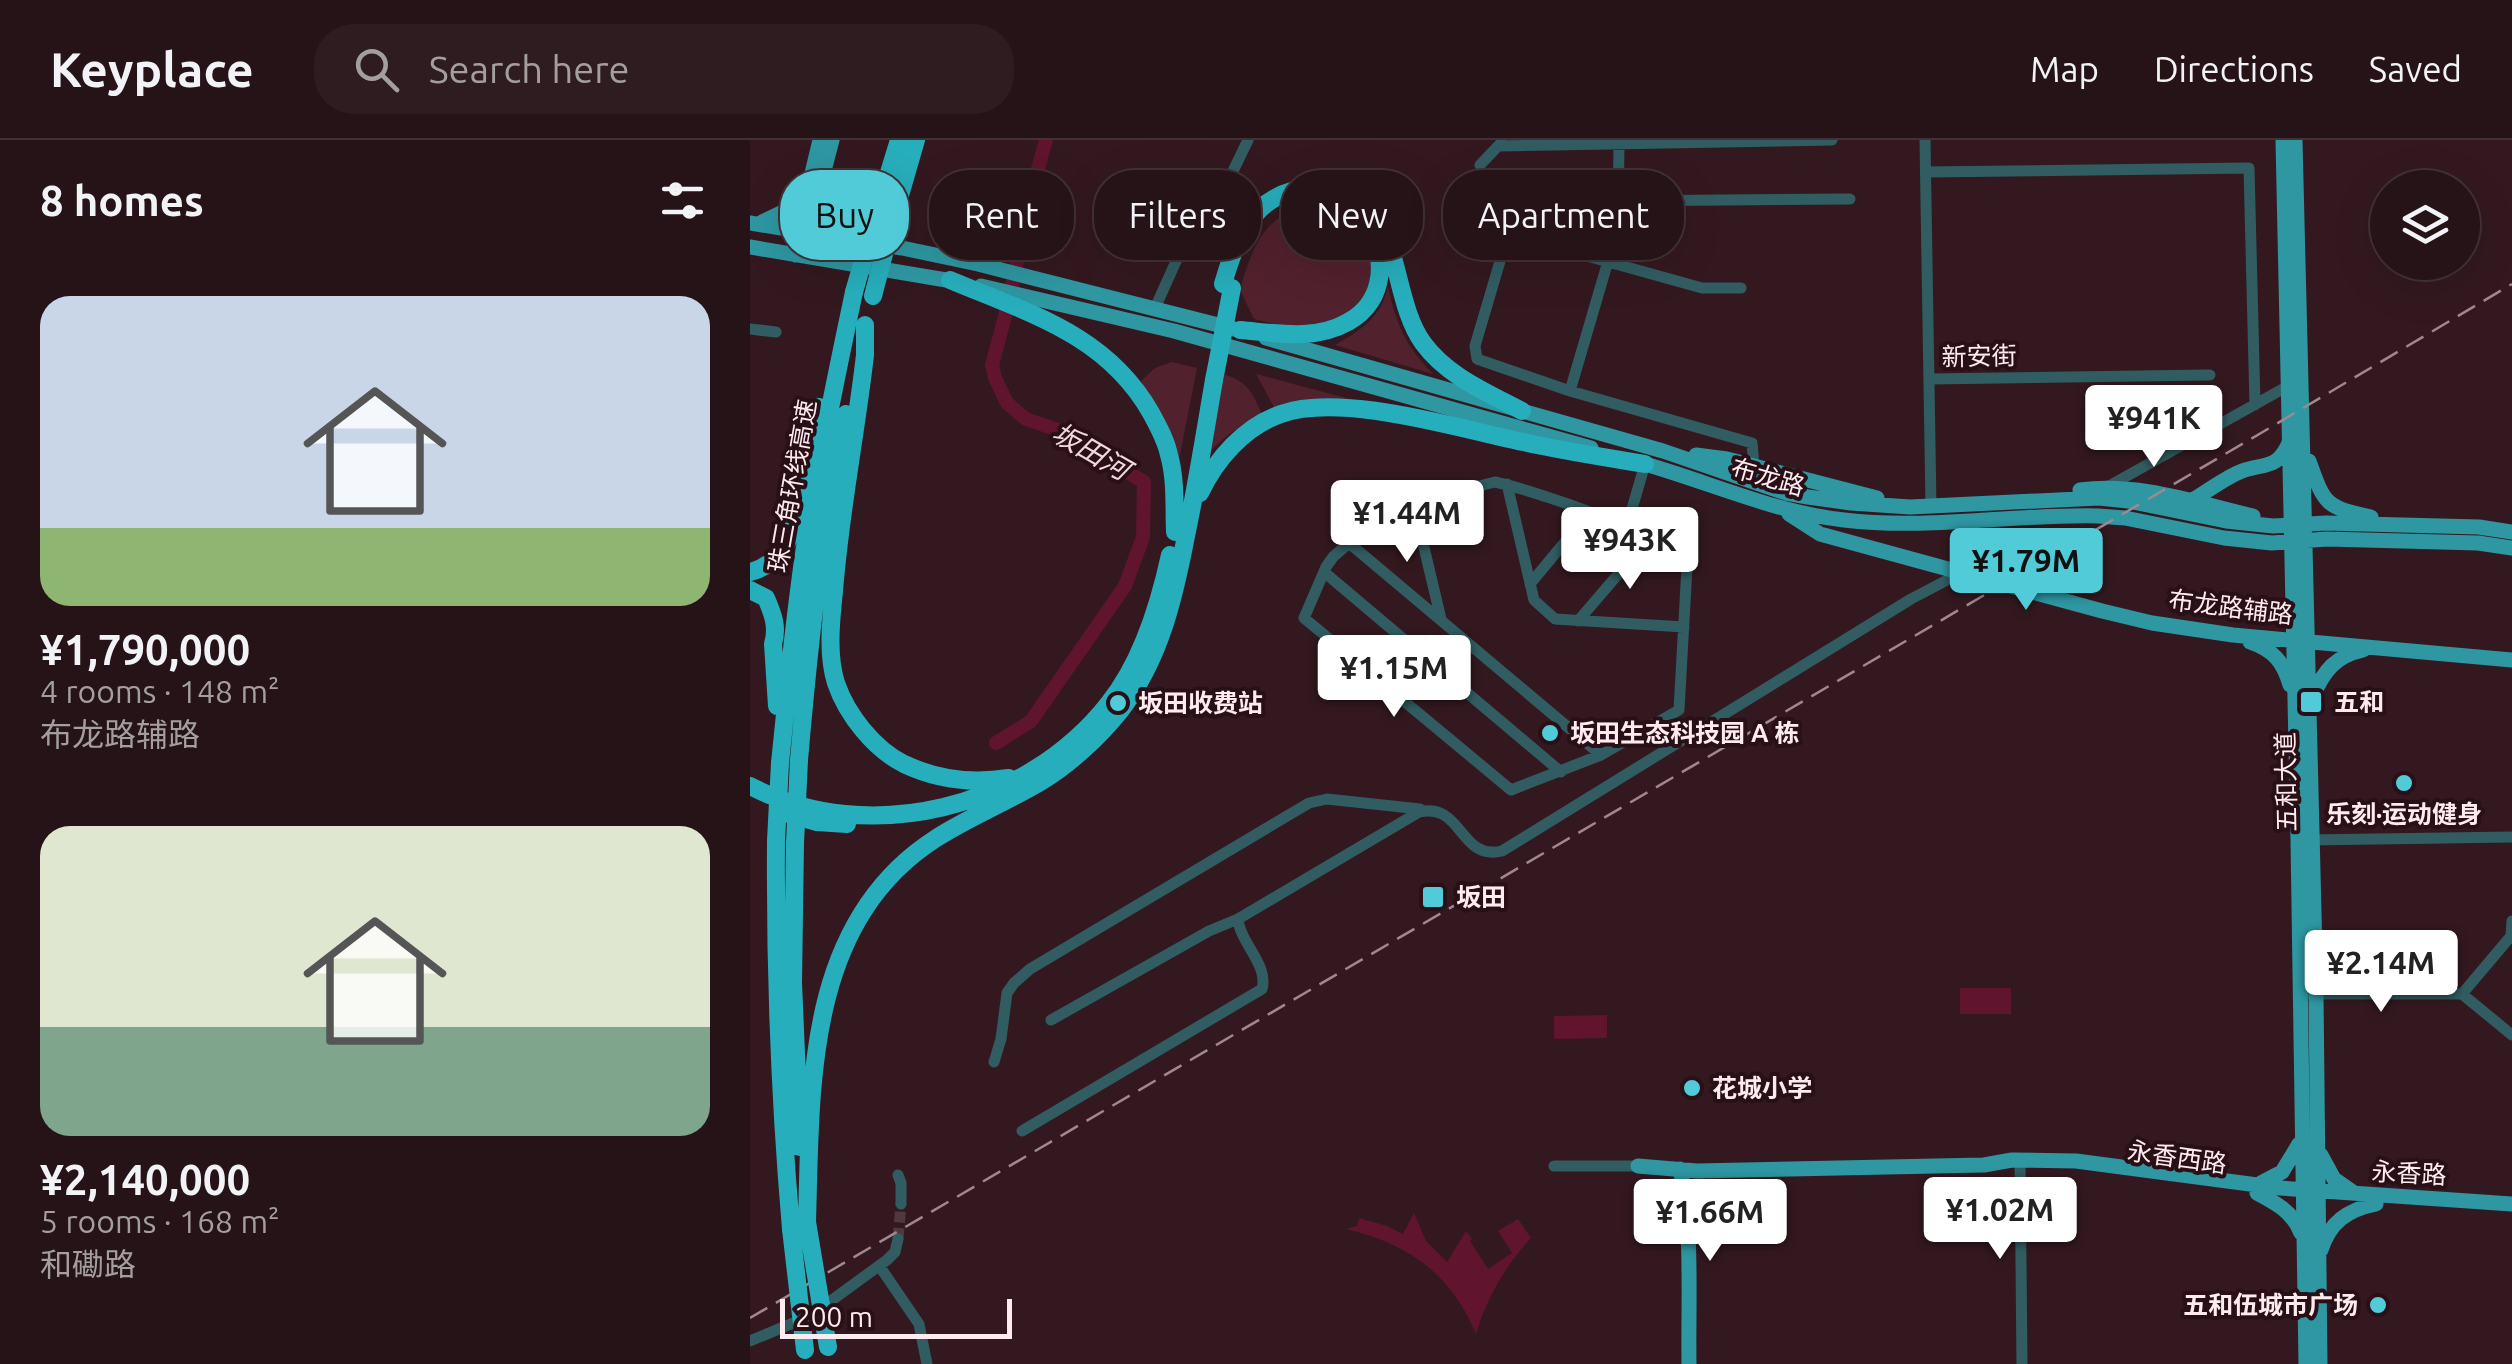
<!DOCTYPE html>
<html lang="en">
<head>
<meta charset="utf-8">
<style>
  :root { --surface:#261317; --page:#2e1c20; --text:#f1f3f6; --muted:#a49ea1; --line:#423236; --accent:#52cbd9 }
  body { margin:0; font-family:Ubuntu,"Noto Sans SC",sans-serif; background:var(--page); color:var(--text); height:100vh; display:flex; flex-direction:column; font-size:38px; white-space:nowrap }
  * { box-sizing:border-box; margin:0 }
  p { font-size:32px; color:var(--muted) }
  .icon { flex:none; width:55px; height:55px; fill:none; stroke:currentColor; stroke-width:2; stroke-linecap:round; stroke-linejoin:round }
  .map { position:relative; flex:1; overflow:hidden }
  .drawer { display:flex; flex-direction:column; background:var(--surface); width:750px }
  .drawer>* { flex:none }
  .guide { position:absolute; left:30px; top:30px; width:950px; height:90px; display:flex; gap:20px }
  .tools { position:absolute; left:1620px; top:30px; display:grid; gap:20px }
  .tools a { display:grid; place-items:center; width:110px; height:110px; border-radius:50%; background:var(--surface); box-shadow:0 10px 40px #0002,0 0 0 2px var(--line); font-size:50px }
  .scale { position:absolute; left:30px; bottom:25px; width:232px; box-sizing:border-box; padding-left:10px; border:5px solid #feebef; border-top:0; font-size:28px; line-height:35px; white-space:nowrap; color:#feebef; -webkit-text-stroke:8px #290f16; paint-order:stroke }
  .price { position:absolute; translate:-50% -85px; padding:0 22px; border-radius:10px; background:#fff; color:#222; font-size:32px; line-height:65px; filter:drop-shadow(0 2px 5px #0008) }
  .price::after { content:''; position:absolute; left:50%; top:60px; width:30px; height:22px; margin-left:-15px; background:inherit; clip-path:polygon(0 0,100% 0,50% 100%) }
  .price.selected { background:var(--accent); color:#111 }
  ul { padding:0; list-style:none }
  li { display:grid; align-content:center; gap:20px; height:530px; padding:0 40px }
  li span { display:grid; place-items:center; height:310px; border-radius:30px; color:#555 }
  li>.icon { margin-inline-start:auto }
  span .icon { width:180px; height:180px; fill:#fffc; stroke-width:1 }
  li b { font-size:42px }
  h2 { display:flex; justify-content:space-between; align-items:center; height:120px; padding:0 40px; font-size:42px }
  .pill { padding:0 35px; border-radius:40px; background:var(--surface); box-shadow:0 10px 40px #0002,0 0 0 2px var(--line); font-size:35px; line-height:90px }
  .pill.selected { background:var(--accent); color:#111 }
  header { display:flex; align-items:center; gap:60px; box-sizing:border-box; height:140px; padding:0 50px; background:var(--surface); border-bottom:2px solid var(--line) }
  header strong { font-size:48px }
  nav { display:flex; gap:55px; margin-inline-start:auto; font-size:35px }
  .search { width:700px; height:90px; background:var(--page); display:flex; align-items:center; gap:25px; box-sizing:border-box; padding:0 35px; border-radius:40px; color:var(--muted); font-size:38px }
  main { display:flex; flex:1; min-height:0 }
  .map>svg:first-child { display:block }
</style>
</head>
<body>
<header>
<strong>Keyplace</strong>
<div class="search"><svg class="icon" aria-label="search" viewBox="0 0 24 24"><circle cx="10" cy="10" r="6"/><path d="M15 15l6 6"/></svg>Search here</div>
<nav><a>Map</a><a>Directions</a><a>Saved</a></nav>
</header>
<main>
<section class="drawer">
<h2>8 homes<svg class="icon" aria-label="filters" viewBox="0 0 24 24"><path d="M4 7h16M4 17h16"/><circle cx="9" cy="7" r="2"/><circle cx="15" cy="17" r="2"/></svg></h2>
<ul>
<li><span style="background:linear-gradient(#c9d6e8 75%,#8fb573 0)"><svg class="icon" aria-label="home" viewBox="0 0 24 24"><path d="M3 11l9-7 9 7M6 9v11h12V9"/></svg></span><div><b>¥1,790,000</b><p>4 rooms · 148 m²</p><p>布龙路辅路</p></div></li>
<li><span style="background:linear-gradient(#dfe7d0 65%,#7fa58c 0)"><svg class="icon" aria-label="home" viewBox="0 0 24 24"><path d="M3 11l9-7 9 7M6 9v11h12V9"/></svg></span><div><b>¥2,140,000</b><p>5 rooms · 168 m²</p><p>和磡路</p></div></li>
</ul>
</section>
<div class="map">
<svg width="1762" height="1224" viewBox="0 0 1762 1224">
  <rect width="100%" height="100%" fill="#33191f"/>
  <path fill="#52212e" d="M566 65C576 67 587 69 596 75 609 83 617 99 620 113 630 157 597 180 558 187 540 189 521 183 504 179L490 150C502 106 515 71 566 65Z
    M638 146C646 185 656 206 683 234L585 205C610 191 632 177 638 146Z
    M422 222 447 228 428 325 413 282 391 241 405 228Z
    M474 234C499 243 501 251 512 274 491 285 474 296 458 314Z
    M506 234 615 263 549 262 524 267Z"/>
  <path fill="#60142e" d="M1210 848H1261V874H1210Z
    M857 875V898L804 899V876Z
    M664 1073 676 1101 697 1122 716 1091 722 1099 720 1101 738 1129 762 1113 748 1091 768 1079 781 1098C755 1126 737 1158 726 1194 701 1134 659 1104 596 1089L607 1086 609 1078 637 1086 653 1094Z"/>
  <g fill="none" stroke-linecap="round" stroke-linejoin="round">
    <path stroke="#60142e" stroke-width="14" d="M259 159 281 54 296 0
      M246 603 281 581 375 446 393 397 394 342 308 290 276 279 257 263 245 238 242 225 257 169"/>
    <path stroke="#51383e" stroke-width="11" stroke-dasharray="11 5.5" stroke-linecap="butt" d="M148 1099 151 1064"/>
    <path stroke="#315d62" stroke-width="11" d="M1175 0 1181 366
      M749 6 1082 0
      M730 25 751 3
      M1176 32 1499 28 1505 265
      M743 62 1100 59
      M991 148H952L758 94 725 206 727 219 820 251 1002 303 1004 326
      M405 168 432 108 483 31 498 0
      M0 189 26 192
      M1179 239 1460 235
      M820 251 868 87 869 4
      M745 342C782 350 922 395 937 427L929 570 851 615 761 650 554 478 576 427 583 417 599 403 654 365Z
      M757 344 784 460 805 479 934 487
      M1359 346 1538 246
      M663 361 691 479
      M877 386 895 324
      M599 403 851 615
      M574 432 811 632
      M780 444 839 373
      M828 481 900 397
      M1558 700 1762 697
      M1561 854H1712L1762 895
      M1712 854 1761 796 1762 781
      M301 880 459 791 488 779 669 672C713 662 709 721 752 711L1161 459 1201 438 1208 430
      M244 922 251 899 257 853 264 843 280 829 559 663 577 659 670 669
      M272 991 512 849C519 825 490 803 488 779
      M1270 1020 1272 1224
      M804 1026H888
      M148 1035 151 1043V1064
      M130 1127 169 1184 177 1224
      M0 1201 60 1176 137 1120 145 1112 148 1099"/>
    <path stroke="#2e97a2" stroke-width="15" d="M1533 0 1548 700 1556 1224
      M1545 0 1566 854 1570 1224
      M69 53C75 73 84 86 102 97
      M12 82 39 69 54 54
      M0 83 152 108 228 124 484 189
      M47 96 70 0
      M0 107 208 142
      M46 115 58 92 82 0
      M231 146 424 191 841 308
      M516 198 913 311 1036 353 1058 357 1101 363 1160 367 1349 358 1378 361 1476 381 1523 386 1576 383 1729 387 1762 392
      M946 315 977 319 1127 358
      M1559 321C1575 366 1576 367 1621 377
      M888 322C957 341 1022 372 1094 380 1179 390 1263 374 1348 376L1375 378 1474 398 1522 403 1577 399 1728 403 1762 408
      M1330 350C1388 342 1447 363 1503 376
      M1441 361C1457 352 1474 338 1492 331 1514 323 1527 330 1539 303
      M1039 374 1070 394 1352 471 1402 483 1483 495 1762 520
      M1500 502C1523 510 1533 521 1540 545
      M1563 556C1574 530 1586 516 1613 510
      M1571 1015 1584 1039 1604 1053
      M888 1026 947 1031 1234 1025 1262 1020 1326 1021 1530 1048 1762 1064
      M930 1029C943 1087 938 1164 939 1224
      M1511 1043 1532 1032 1549 1004
      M1507 1053C1526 1063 1543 1072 1551 1093
      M1571 1110C1580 1082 1597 1070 1626 1064"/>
    <path stroke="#27aebc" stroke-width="18" d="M127 72 149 0
      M144 76 166 0
      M200 140C278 173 356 194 401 273 408 286 416 300 419 315 426 339 424 367 425 392
      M473 144C484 106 498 63 542 51 559 46 577 47 594 53 653 74 640 157 673 203 697 236 736 252 772 271
      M115 185V215C106 294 90 372 84 451 81 480 77 515 86 543 97 575 124 609 154 624 188 640 222 644 259 638
      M490 190C526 193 565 201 598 182 637 161 638 112 613 81 607 74 604 69 595 66
      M450 353C466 319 494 287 531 274 591 252 710 289 773 302 814 311 854 317 895 324
      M0 432C48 420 50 361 52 320 53 307 65 282 69 267
      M0 450 16 458C23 474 28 487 23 504L27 566
      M49 620C59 505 71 388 96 274
      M30 623C38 546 45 470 57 394 70 313 87 232 104 152
      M0 646C119 708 277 668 359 563 392 522 409 466 420 415
      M39 674 67 682 97 684
      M26 701C25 831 30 960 41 1089
      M45 703 43 843 50 1007
      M57 1082C61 945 55 783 185 699 219 677 257 662 292 641 320 624 349 597 370 571 410 520 424 458 436 396 447 344 455 292 464 240"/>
    <path stroke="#a0898e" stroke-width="2.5" stroke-dasharray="20 10" stroke-linecap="butt" d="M0 1178 1511 293 1762 144"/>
    <path stroke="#27aebc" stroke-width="18" d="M104 152 127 72
      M123 156 144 76
      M464 240 482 148
      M26 701 30 623
      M45 703 49 620
      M57 1082 78 1207
      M41 1089 55 1210"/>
  </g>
  <g fill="#52cbd9" stroke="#290f16" stroke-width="4">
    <rect x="1549" y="550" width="24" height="24" rx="5"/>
    <circle cx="368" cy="563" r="10"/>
    <circle cx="800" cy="593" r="10"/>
    <circle cx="1654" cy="643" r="10"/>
    <rect x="671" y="745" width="24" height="24" rx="5"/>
    <circle cx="942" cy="948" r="10"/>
    <circle cx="1628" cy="1165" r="10"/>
  </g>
  <g text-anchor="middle" stroke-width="8" stroke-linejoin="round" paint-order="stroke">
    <g font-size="25" fill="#feebef" stroke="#290f16">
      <text transform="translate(1229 216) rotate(-1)" y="9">新安街</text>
      <text transform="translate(1018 337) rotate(16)" y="9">布龙路</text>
      <text transform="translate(42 346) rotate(-80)" y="9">珠三角环线高速</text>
      <text transform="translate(1481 467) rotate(7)" y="9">布龙路辅路</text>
      <text transform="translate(1536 642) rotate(-91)" y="9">五和大道</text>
      <text transform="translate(1427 1017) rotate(8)" y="9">永香西路</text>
      <text transform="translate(1659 1033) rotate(3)" y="9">永香路</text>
    </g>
    <g font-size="25" font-weight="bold" fill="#feebef" stroke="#290f16" text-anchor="start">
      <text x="1584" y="571">五和</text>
      <text x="388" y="572">坂田收费站</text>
      <text x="820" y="602">坂田生态科技园 A 栋</text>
      <text x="1654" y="683" text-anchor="middle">乐刻·运动健身</text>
      <text x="706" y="766">坂田</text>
      <text x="962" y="957">花城小学</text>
      <text x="1608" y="1174" text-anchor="end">五和伍城市广场</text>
    </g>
    <g font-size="28" font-style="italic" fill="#f0d8dc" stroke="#290f16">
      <text transform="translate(341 311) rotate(30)" y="10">坂田河</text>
    </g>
  </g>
</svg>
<div class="tools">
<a><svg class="icon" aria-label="layers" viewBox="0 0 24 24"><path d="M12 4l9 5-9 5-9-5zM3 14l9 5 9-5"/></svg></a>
</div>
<div class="scale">200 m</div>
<b class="price" style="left:1404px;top:330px">¥941K</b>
<b class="price" style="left:657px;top:425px">¥1.44M</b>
<b class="price" style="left:880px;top:452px">¥943K</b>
<b class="price selected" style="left:1276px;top:473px">¥1.79M</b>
<b class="price" style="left:644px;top:580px">¥1.15M</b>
<b class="price" style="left:1631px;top:875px">¥2.14M</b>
<b class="price" style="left:1250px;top:1122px">¥1.02M</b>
<b class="price" style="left:960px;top:1124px">¥1.66M</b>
<div class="guide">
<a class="pill selected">Buy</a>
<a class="pill">Rent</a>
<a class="pill">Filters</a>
<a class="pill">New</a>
<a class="pill">Apartment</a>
</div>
</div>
</main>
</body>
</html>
